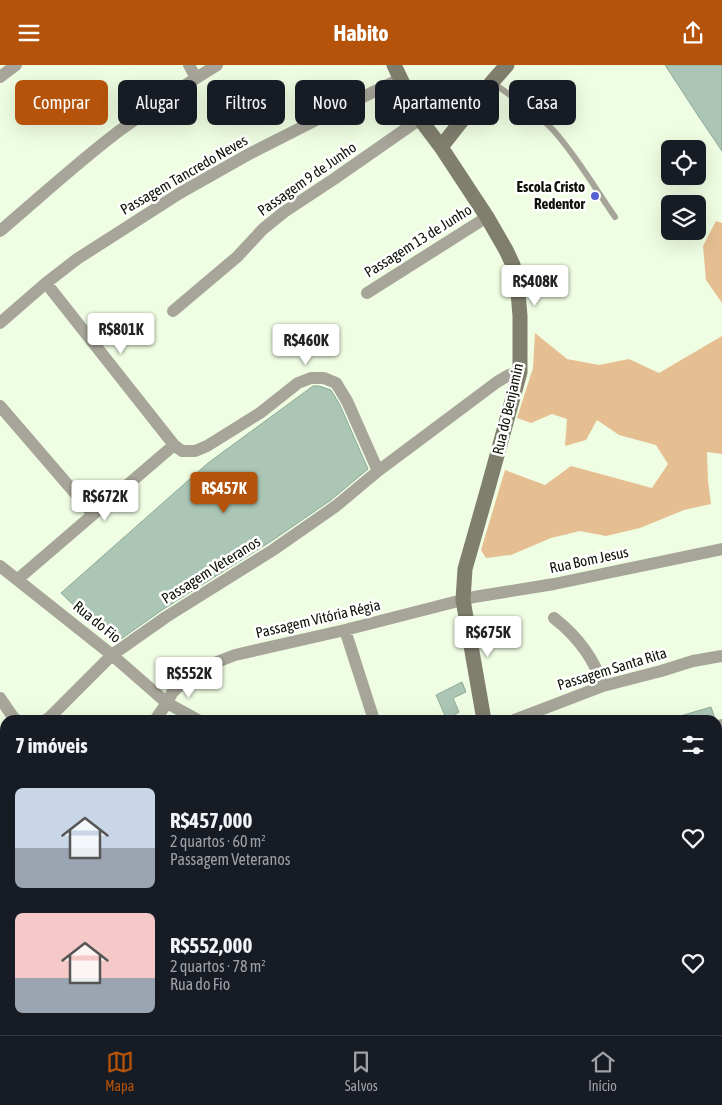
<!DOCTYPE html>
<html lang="pt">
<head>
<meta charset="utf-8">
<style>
  :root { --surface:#171b24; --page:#20242c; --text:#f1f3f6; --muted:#9ea1a6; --line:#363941; --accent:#b45309 }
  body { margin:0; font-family:"Asap Condensed",sans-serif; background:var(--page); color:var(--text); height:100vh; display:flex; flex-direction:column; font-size:19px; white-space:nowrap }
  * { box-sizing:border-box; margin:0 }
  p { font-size:16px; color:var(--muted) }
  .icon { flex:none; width:28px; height:28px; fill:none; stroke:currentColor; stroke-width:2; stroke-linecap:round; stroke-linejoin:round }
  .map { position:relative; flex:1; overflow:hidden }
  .details { position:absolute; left:0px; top:650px; width:722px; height:320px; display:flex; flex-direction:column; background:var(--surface); border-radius:15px 15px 0 0; box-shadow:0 5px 20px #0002 }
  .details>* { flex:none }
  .guide { position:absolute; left:15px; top:15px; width:692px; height:45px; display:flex; gap:10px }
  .buttons { position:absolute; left:661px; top:75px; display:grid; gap:10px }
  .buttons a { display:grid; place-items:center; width:45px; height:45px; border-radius:8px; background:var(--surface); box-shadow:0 5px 20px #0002; font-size:25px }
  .price { position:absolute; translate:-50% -42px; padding:0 11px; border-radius:5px; background:#fff; color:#222; font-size:16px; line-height:32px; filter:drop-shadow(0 1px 2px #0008) }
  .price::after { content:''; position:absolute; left:50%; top:30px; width:15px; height:11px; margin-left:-8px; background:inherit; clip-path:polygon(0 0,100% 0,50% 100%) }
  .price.current { background:var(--accent); color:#fff }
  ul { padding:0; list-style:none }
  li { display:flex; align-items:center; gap:15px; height:125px; padding:0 15px }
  li span { display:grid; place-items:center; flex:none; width:140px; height:100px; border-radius:8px; color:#555 }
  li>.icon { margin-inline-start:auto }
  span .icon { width:60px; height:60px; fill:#fffc; stroke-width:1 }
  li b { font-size:21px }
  h2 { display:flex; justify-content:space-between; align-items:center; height:60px; padding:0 15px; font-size:21px }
  .chip { padding:0 18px; border-radius:8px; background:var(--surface); box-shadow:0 5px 20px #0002; font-size:18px; line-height:45px }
  .chip.current { background:var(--accent); color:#fff }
  header { display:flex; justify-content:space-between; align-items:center; height:65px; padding:0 15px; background:var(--accent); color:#fff; font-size:22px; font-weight:700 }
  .tab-bar { display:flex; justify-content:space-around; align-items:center; height:70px; border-top:1px solid var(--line); background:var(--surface); font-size:14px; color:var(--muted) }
  .tab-bar a { display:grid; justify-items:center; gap:2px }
  .tab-bar .current { color:var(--accent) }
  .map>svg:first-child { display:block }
</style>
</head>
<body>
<header><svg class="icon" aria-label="menu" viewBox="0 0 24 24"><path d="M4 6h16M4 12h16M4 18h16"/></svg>Habito<svg class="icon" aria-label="share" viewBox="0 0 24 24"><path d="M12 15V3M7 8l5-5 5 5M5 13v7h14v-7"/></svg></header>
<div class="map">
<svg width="722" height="970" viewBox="0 0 722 970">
  <rect width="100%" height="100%" fill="#effde2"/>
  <path fill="#e5bf91" d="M716 156 722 158V238L706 215 703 181Z
    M535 268 567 294 599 300 629 294 659 308 722 271V389L707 387 708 416 711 439 684 445 640 463 606 471 580 466 551 473 511 490 486 493 481 485 505 405 545 420 571 401 652 423 668 399 656 380 619 370 597 355 586 375 565 381 567 354 552 349 531 358 517 353 533 303Z"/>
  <path fill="#abc6b5" stroke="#8fa999" d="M665 0H722V86L699 52Z
    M313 321H319L331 325 340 340 368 404 331 435 270 477 162 545 114 579 61 528 208 398Z
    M462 617 466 627 453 633 459 647 447 655 436 630Z
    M711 642 715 654 713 655H677V652Z"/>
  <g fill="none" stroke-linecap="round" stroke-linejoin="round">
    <path stroke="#a7a599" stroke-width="6" d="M493 18C514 33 536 47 554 66 577 92 595 123 615 152
      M718 706 722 705"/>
    <path stroke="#a7a599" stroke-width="12" d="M189 0 196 13
      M0 12 16 0
      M0 166C39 133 78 97 119 66 151 43 184 20 217 0
      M46 218 174 380 182 386H195L207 381 260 348 298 318 311 313H324L336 318 347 336 378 406
      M367 228 487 152
      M173 246 237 192 263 164 284 147 334 114 420 54
      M0 258 46 218 77 194 180 128 249 89 330 48 400 14
      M0 341 93 449
      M0 501 112 590 167 638 198 655
      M18 514 174 380
      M554 553C577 571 594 593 603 621
      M345 565 374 655
      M0 633 13 652 17 655
      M45 655 49 653 112 590 166 552 273 485 336 441 378 406 497 317 509 310 520 307
      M155 655 167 638 172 628 185 615 198 607 217 597 235 590 345 565 474 532 554 519 722 484
      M514 655 603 621 661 606 693 596 722 591
      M718 661 722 660
      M718 750 722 748
      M718 795 722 794
      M0 837 5 832
      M718 901 722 894
      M0 928 5 924
      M267 965 271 970
      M556 965 563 970
      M69 970 76 965
      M218 970 224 965
      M587 970 590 965
      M679 970 682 965"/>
    <path stroke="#807e6d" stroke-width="15" d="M394 0 420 54 441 82 487 152 506 185 513 200 517 215 520 251V307L488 423 465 504 463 535 484 655
      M441 82 492 17 507 0
      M548 970 549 965"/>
  </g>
  <circle fill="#5560d7" stroke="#fff" stroke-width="2" cx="595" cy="131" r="5"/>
  <g text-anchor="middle" stroke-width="5" stroke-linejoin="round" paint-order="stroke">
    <g font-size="15" fill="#0e1209" stroke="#fff">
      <text transform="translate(184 110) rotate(-30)" y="5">Passagem Tancredo Neves</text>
      <text transform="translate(307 114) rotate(-35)" y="5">Passagem 9 de Junho</text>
      <text transform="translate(418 176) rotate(-32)" y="5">Passagem 13 de Junho</text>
      <text transform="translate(508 344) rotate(-77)" y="5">Rua do Benjamin</text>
      <text transform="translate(589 495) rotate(-12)" y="5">Rua Bom Jesus</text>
      <text transform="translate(211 505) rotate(-32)" y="5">Passagem Veteranos</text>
      <text transform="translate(318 554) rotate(-13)" y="5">Passagem Vitória Régia</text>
      <text transform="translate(97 557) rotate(39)" y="5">Rua do Fio</text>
      <text transform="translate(612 604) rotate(-17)" y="5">Passagem Santa Rita</text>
    </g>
    <g font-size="15" font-weight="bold" fill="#0e1209" stroke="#fff" text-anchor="end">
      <text x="585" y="127">Escola Cristo<tspan x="585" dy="17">Redentor</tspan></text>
    </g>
  </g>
</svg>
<div class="buttons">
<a><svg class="icon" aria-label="locate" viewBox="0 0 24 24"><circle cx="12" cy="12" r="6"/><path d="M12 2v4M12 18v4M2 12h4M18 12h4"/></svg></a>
<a><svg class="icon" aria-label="layers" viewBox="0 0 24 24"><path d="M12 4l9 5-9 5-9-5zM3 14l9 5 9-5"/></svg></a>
</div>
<b class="price" style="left:535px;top:242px">R$408K</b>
<b class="price" style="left:121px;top:290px">R$801K</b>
<b class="price" style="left:306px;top:301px">R$460K</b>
<b class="price current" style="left:224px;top:449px">R$457K</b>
<b class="price" style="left:105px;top:457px">R$672K</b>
<b class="price" style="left:488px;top:593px">R$675K</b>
<b class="price" style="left:189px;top:634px">R$552K</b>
<div class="guide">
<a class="chip current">Comprar</a>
<a class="chip">Alugar</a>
<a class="chip">Filtros</a>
<a class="chip">Novo</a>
<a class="chip">Apartamento</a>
<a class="chip">Casa</a>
</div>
<section class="details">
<h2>7 imóveis<svg class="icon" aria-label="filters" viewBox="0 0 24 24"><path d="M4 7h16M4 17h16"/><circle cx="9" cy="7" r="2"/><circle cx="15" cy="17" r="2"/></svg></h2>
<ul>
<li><span style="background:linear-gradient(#c9d6e8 60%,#9aa5b1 0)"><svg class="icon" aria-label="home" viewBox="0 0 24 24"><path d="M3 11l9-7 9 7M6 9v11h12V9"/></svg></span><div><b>R$457,000</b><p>2 quartos · 60 m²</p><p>Passagem Veteranos</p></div><svg class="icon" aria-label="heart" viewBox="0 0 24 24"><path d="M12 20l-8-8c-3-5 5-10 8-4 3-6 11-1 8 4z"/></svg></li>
<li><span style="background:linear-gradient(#f6c9c9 65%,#9aa5b1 0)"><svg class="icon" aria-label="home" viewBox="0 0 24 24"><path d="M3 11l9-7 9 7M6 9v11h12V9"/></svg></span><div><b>R$552,000</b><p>2 quartos · 78 m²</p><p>Rua do Fio</p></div><svg class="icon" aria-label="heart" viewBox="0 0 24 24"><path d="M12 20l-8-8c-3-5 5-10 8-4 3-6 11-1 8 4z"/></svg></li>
</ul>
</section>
</div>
<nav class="tab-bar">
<a class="current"><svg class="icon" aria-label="map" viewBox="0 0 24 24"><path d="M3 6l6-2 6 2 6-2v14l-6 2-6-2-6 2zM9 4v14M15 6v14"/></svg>Mapa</a>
<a><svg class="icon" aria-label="saved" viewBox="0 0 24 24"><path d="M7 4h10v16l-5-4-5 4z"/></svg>Salvos</a>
<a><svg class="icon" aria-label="home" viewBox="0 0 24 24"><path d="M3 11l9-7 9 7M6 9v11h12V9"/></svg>Início</a>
</nav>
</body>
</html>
